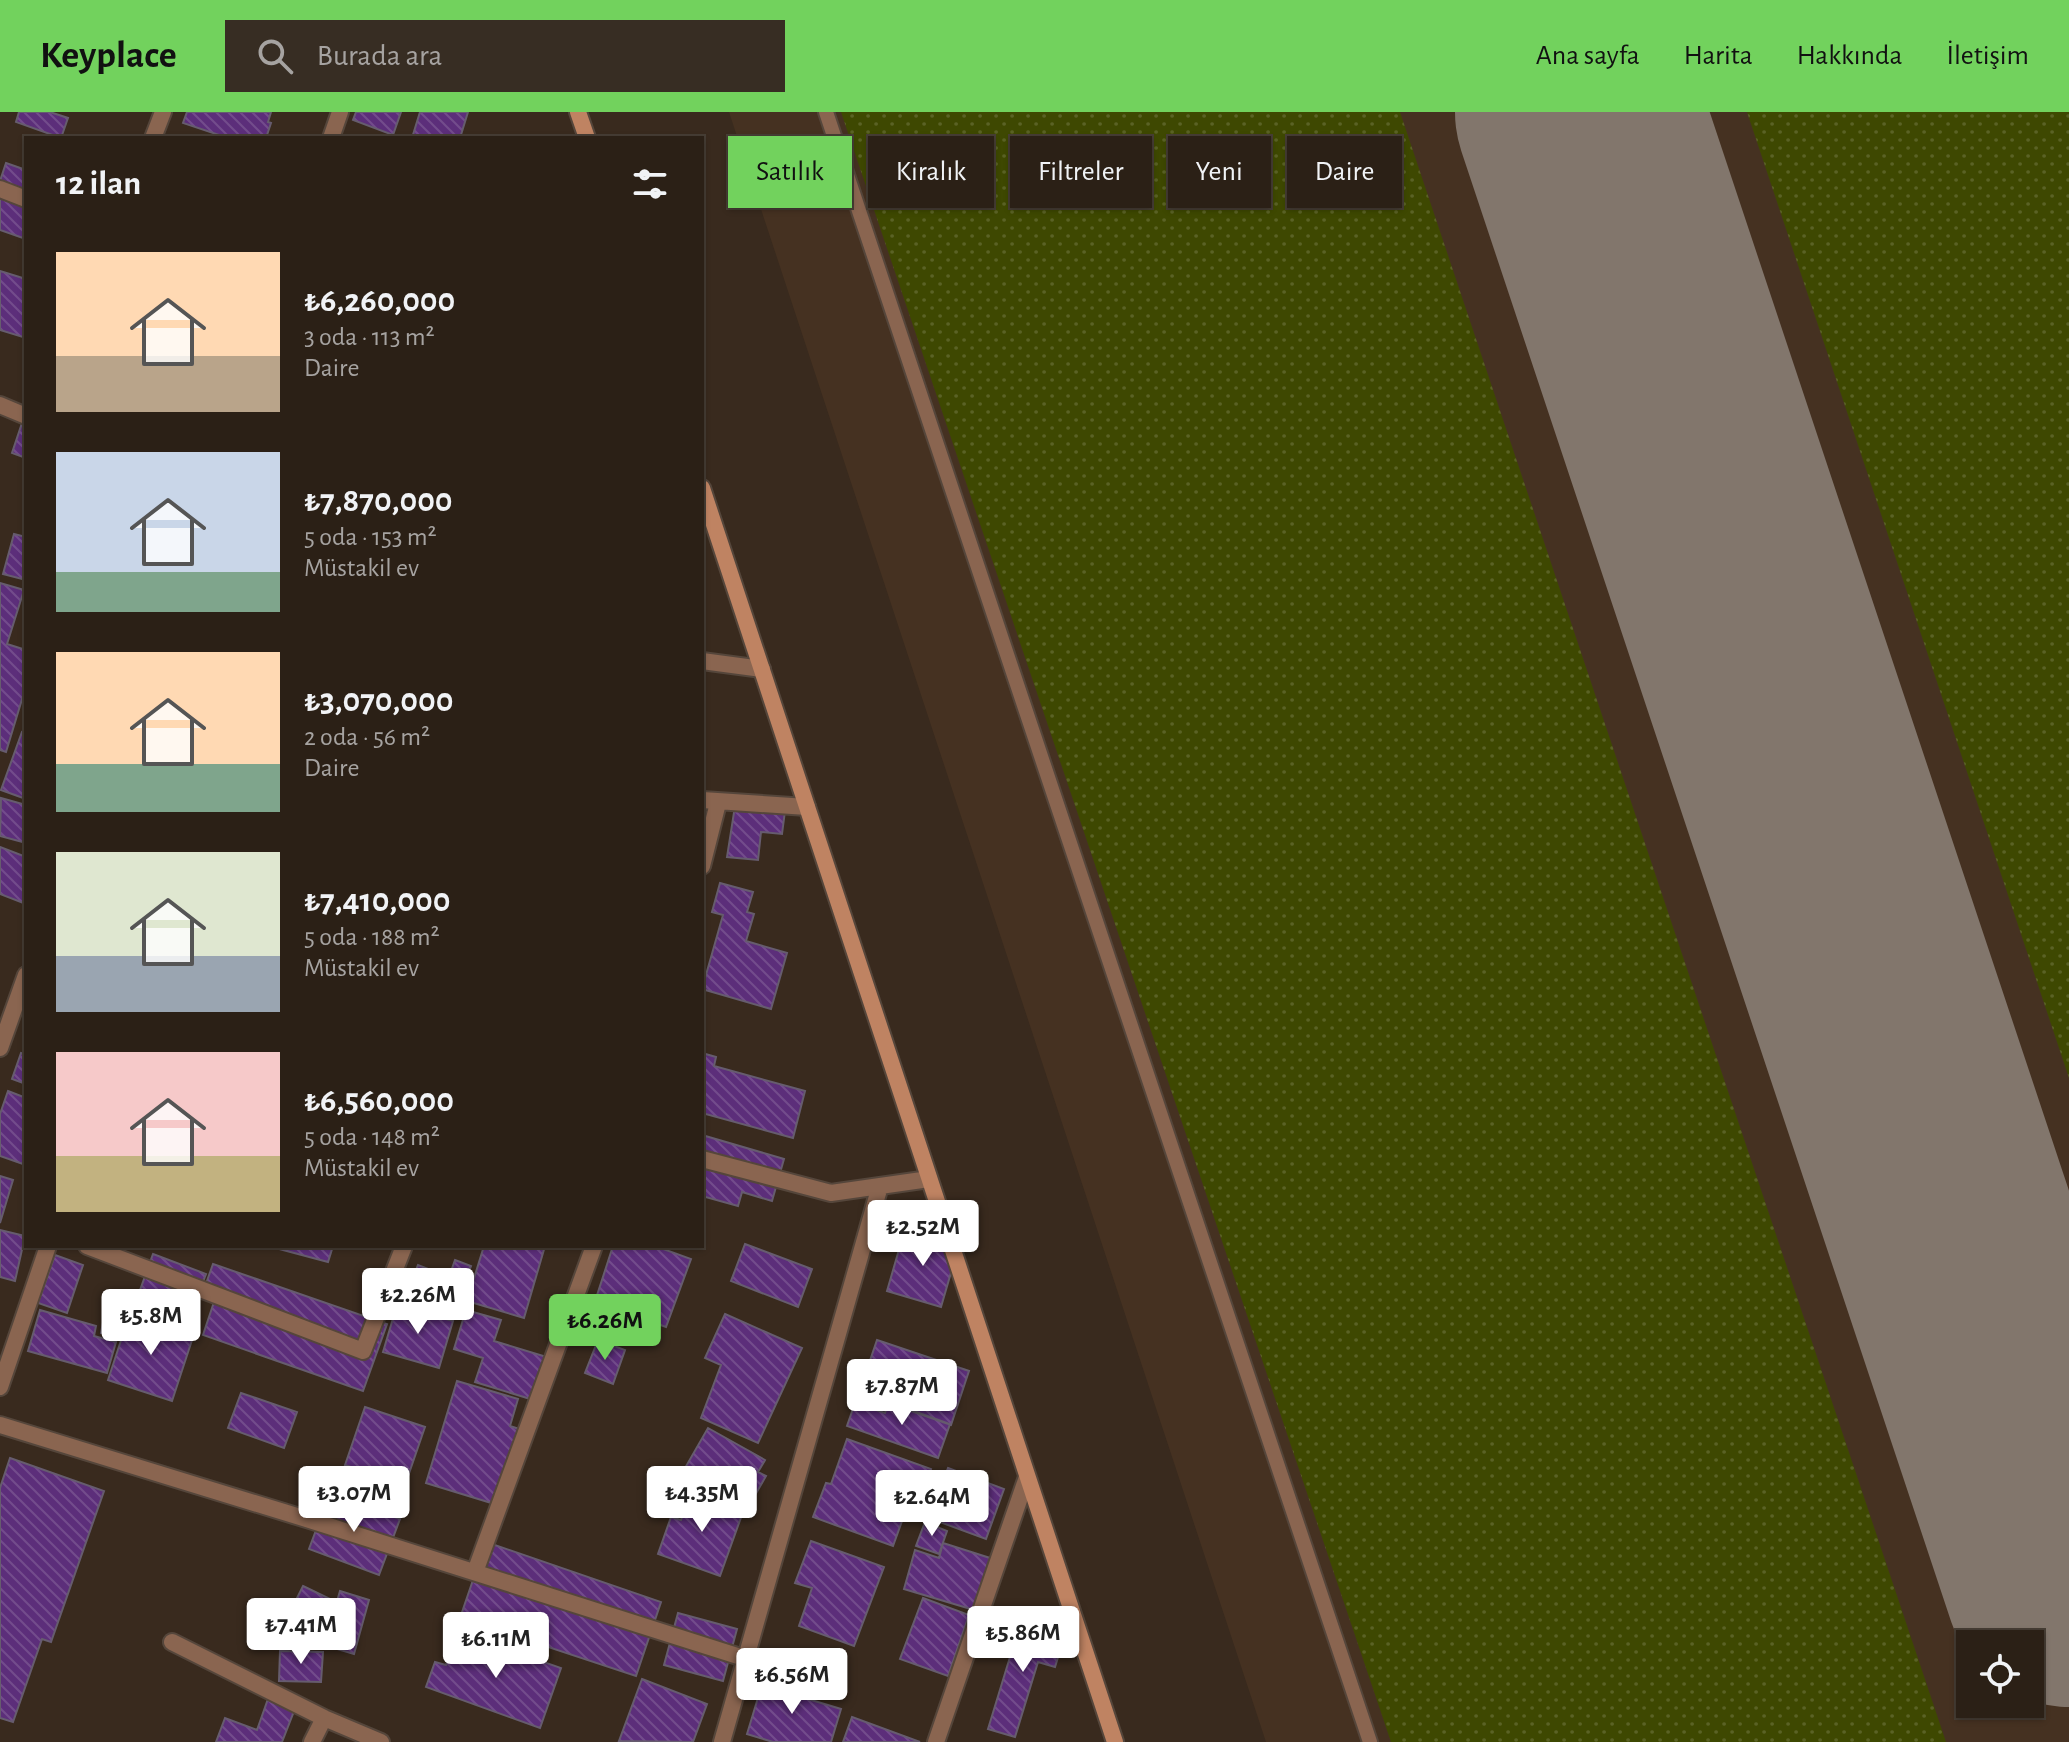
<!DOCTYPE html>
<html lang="tr">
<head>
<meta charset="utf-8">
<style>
  :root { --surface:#2b2016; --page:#372d23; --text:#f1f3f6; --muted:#a6a3a1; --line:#473e35; --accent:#72d25d }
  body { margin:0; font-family:"Alegreya Sans",sans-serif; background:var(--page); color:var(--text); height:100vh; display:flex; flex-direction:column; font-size:30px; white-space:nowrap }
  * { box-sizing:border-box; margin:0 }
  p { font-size:26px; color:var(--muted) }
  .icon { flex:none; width:44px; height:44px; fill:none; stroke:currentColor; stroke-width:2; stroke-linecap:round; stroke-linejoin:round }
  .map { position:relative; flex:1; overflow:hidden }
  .drawer { position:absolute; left:24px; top:24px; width:680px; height:1112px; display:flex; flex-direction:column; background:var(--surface); border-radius:0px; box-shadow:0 2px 6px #0004,0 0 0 2px var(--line) }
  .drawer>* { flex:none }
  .top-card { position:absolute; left:728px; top:24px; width:760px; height:72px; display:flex; gap:16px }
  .buttons { position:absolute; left:1956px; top:1518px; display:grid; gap:16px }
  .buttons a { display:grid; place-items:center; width:88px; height:88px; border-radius:0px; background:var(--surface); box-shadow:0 2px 6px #0004,0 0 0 2px var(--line); font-size:40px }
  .price { position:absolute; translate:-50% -68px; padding:0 18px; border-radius:8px; background:#fff; color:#222; font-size:26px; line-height:52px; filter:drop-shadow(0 2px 4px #0008) }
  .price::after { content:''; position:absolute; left:50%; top:48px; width:24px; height:18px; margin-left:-12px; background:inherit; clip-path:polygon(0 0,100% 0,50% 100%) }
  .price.on { background:var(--accent); color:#111 }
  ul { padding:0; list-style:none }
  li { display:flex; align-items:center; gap:24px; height:200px; padding:0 32px }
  li span { display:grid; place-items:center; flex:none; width:224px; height:160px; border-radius:0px; color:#555 }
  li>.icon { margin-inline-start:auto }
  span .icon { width:96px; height:96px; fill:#fffc; stroke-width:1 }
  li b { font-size:34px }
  h2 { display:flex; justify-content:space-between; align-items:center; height:96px; padding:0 32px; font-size:34px }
  .pill { padding:0 28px; border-radius:0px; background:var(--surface); box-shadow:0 2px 6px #0004,0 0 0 2px var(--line); font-size:28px; line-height:72px }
  .pill.on { background:var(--accent); color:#111 }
  header { display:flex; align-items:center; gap:48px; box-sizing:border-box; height:112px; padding:0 40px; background:var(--accent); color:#111 }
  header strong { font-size:38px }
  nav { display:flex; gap:44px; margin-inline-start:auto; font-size:28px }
  .search { width:560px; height:72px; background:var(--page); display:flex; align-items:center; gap:20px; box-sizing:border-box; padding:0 28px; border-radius:0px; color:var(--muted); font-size:30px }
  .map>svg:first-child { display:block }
</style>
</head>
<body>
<header>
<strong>Keyplace</strong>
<div class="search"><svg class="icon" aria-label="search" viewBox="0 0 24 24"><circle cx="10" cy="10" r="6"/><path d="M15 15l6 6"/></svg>Burada ara</div>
<nav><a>Ana sayfa</a><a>Harita</a><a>Hakkında</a><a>İletişim</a></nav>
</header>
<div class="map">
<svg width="2069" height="1630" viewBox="0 0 2069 1630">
  <defs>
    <pattern id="grass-dots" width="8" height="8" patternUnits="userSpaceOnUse" patternTransform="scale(2)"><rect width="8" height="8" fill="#3e4801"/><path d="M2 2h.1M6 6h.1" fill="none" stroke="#5a6225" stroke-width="1.8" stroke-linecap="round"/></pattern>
    <pattern id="building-back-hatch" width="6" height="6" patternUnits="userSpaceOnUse" patternTransform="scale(2)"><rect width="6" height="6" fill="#5c2e7a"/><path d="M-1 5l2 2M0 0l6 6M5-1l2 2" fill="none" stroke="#734c8c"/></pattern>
  </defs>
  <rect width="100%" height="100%" fill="#392a1e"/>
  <path fill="#453121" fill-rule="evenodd" d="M729 0H2069V1630H1266ZM1970 1532H2030V1592H1970Z"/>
  <path fill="url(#grass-dots)" d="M841 0H1400L1946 1630H1391Z
    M1747 0H2069V966Z"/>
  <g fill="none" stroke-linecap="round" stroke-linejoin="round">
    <path stroke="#82766c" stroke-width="248" d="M1579 0 2069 1471"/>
  </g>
  <path fill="url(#building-back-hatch)" stroke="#665c6e" stroke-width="2" d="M19 0H50L68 6 61 26 16 10Z
    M187 0H271L268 10 271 11 266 26H228L183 11Z
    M356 0H401L393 23 353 8Z
    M420 0H468L460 26H412Z
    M6 51 26 58V127L0 118V69Z
    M0 159 26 167V226L0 218Z
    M26 299V346L12 341Z
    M14 422 26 425V468L3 462Z
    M0 471 24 478 7 532 26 538V574L6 640 0 638Z
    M22 620 26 621V687L1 678Z
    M1 686 26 693V731L0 724Z
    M735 694 785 699 782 722 761 720 758 748 727 745Z
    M0 735 26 745V792L0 782Z
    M720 771 753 780 747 800 754 802 746 829 787 841 771 897 702 877 723 803 712 800Z
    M21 941 26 943V972L12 967Z
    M702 941 716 945 714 954 805 979 793 1026 702 1001Z
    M8 979 26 986V1053L0 1044V1002Z
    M702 1023 784 1047 772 1089 742 1080 738 1094 702 1084Z
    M0 1064 13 1068 0 1111Z
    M905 1117 959 1133 941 1195 887 1179Z
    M0 1118 25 1124 15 1169 0 1165Z
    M745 1132 812 1157 798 1195 731 1169Z
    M268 1134H333L328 1150Z
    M484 1134H545L524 1206 467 1189Z
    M613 1134H655L691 1147 666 1215 629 1202 622 1220 589 1208Z
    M153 1142 206 1162 191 1200 139 1181Z
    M55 1143 83 1153 67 1201 38 1191Z
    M455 1148 471 1154 452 1202 405 1184 418 1153 449 1165Z
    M213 1152 387 1212 363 1279 203 1223 216 1184 203 1180Z
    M107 1190 127 1195 120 1225 101 1221Z
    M397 1193 453 1209 439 1256 383 1240Z
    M40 1198 96 1214 94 1224 116 1230 107 1261 28 1239Z
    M466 1198 501 1208 494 1229 553 1247 540 1290 475 1270 483 1246 454 1237Z
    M130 1201 194 1222 172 1289 108 1268Z
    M725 1202 802 1236 758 1331 701 1306 721 1253 705 1246Z
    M598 1228 625 1238 613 1272 585 1261Z
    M877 1228 969 1259 951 1313 859 1281Z
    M457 1269 518 1287 510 1314 532 1321 501 1394 426 1371Z
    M241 1281 297 1300 284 1336 228 1316Z
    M889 1290 950 1312 938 1346 847 1314 855 1291 885 1301Z
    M365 1295 425 1315 405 1373 345 1353Z
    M708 1316 765 1348 758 1360 766 1364 746 1399 681 1363Z
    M847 1327 931 1357 915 1402 906 1398 893 1434 813 1405 826 1371 831 1372Z
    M10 1346 104 1379 51 1530 42 1527 13 1610 0 1606V1376Z
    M948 1356 1004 1377 986 1427 929 1406Z
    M692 1379 744 1397 720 1464 658 1442 671 1405 681 1408Z
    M330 1381 400 1407 379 1463 309 1437Z
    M925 1410 947 1419 939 1442 916 1434Z
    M811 1429 884 1455 854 1534 799 1514 812 1476 795 1471Z
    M486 1430 661 1490 636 1564 460 1506Z
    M943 1431 990 1446 974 1498 904 1477 915 1438 939 1446Z
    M303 1474 330 1487 311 1525 284 1512Z
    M340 1479 369 1488 354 1542 324 1533Z
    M923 1486 969 1503 948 1564 900 1547Z
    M678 1501 737 1517 723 1569 664 1553Z
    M1021 1509 1065 1523 1055 1555 1038 1550 1015 1625 988 1617Z
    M458 1520 561 1556 540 1616 426 1575 435 1550 446 1553Z
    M280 1539 323 1540 321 1570 279 1569Z
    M764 1566 810 1579 808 1587 841 1597 831 1630H773L747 1622Z
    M642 1567 707 1592 693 1630 619 1629Z
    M269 1584 296 1594 282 1630H216L225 1606 257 1618Z
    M852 1605 920 1630H843Z"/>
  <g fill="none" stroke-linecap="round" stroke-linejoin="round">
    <defs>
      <path id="lane" d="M826 0 1370 1630"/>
      <path id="street" d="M153 26 163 0
        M331 26 340 0
        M0 77 26 87
        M0 293 26 304
        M702 549 762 557
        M702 688 807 695
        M702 754 718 691
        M0 936 26 863
        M702 1047 831 1081 929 1067
        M87 1134 363 1239 404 1134
        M0 1275 48 1134
        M0 1313 313 1409 747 1547
        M475 1460 594 1134
        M172 1530 324 1606 381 1630
        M312 1630 324 1606
        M722 1630 880 1074
        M936 1630 1027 1365"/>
      <path id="secondary" d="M578 0 587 26
        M702 376 1115 1630"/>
    </defs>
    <use href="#lane" stroke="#55463b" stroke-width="18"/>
    <use href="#street" stroke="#55463b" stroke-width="20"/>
    <use href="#secondary" stroke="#55463b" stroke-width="20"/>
    <use href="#lane" stroke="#8a6550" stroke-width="14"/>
    <use href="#street" stroke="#8a6550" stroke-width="16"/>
    <use href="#secondary" stroke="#bf8362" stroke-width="16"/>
  </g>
</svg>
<div class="buttons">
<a><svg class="icon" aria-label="locate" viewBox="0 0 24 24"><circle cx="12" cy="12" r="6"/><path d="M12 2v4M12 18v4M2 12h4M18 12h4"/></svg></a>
</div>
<b class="price" style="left:923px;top:1156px">₺2.52M</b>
<b class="price" style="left:418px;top:1224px">₺2.26M</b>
<b class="price" style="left:151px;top:1245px">₺5.8M</b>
<b class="price on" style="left:605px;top:1250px">₺6.26M</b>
<b class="price" style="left:902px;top:1315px">₺7.87M</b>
<b class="price" style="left:354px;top:1422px">₺3.07M</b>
<b class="price" style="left:702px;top:1422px">₺4.35M</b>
<b class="price" style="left:932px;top:1426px">₺2.64M</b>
<b class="price" style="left:301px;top:1554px">₺7.41M</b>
<b class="price" style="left:1023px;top:1562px">₺5.86M</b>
<b class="price" style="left:496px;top:1568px">₺6.11M</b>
<b class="price" style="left:792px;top:1604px">₺6.56M</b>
<div class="top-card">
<a class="pill on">Satılık</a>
<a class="pill">Kiralık</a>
<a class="pill">Filtreler</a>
<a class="pill">Yeni</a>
<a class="pill">Daire</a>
</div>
<section class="drawer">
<h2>12 ilan<svg class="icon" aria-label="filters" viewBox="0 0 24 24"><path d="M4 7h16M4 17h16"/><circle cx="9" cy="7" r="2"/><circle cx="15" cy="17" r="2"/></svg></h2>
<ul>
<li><span style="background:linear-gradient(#ffd9b3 65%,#b9a48a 0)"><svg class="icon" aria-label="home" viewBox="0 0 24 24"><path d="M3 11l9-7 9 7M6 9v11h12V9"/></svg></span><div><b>₺6,260,000</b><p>3 oda · 113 m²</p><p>Daire</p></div></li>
<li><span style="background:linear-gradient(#c9d6e8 75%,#7fa58c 0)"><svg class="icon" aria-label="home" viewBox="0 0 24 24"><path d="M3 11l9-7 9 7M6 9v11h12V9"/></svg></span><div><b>₺7,870,000</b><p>5 oda · 153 m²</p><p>Müstakil ev</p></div></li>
<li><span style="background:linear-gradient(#ffd9b3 70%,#7fa58c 0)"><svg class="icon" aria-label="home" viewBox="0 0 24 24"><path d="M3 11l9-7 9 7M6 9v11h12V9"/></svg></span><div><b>₺3,070,000</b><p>2 oda · 56 m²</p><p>Daire</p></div></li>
<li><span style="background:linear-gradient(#dfe7d0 65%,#9aa5b1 0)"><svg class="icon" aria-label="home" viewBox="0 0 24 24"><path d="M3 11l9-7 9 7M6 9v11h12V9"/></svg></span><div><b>₺7,410,000</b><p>5 oda · 188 m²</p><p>Müstakil ev</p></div></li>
<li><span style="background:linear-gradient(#f6c9c9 65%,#c2b280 0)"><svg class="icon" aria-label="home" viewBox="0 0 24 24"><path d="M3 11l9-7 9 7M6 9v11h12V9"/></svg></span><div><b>₺6,560,000</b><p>5 oda · 148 m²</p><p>Müstakil ev</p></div></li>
</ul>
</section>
</div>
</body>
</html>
